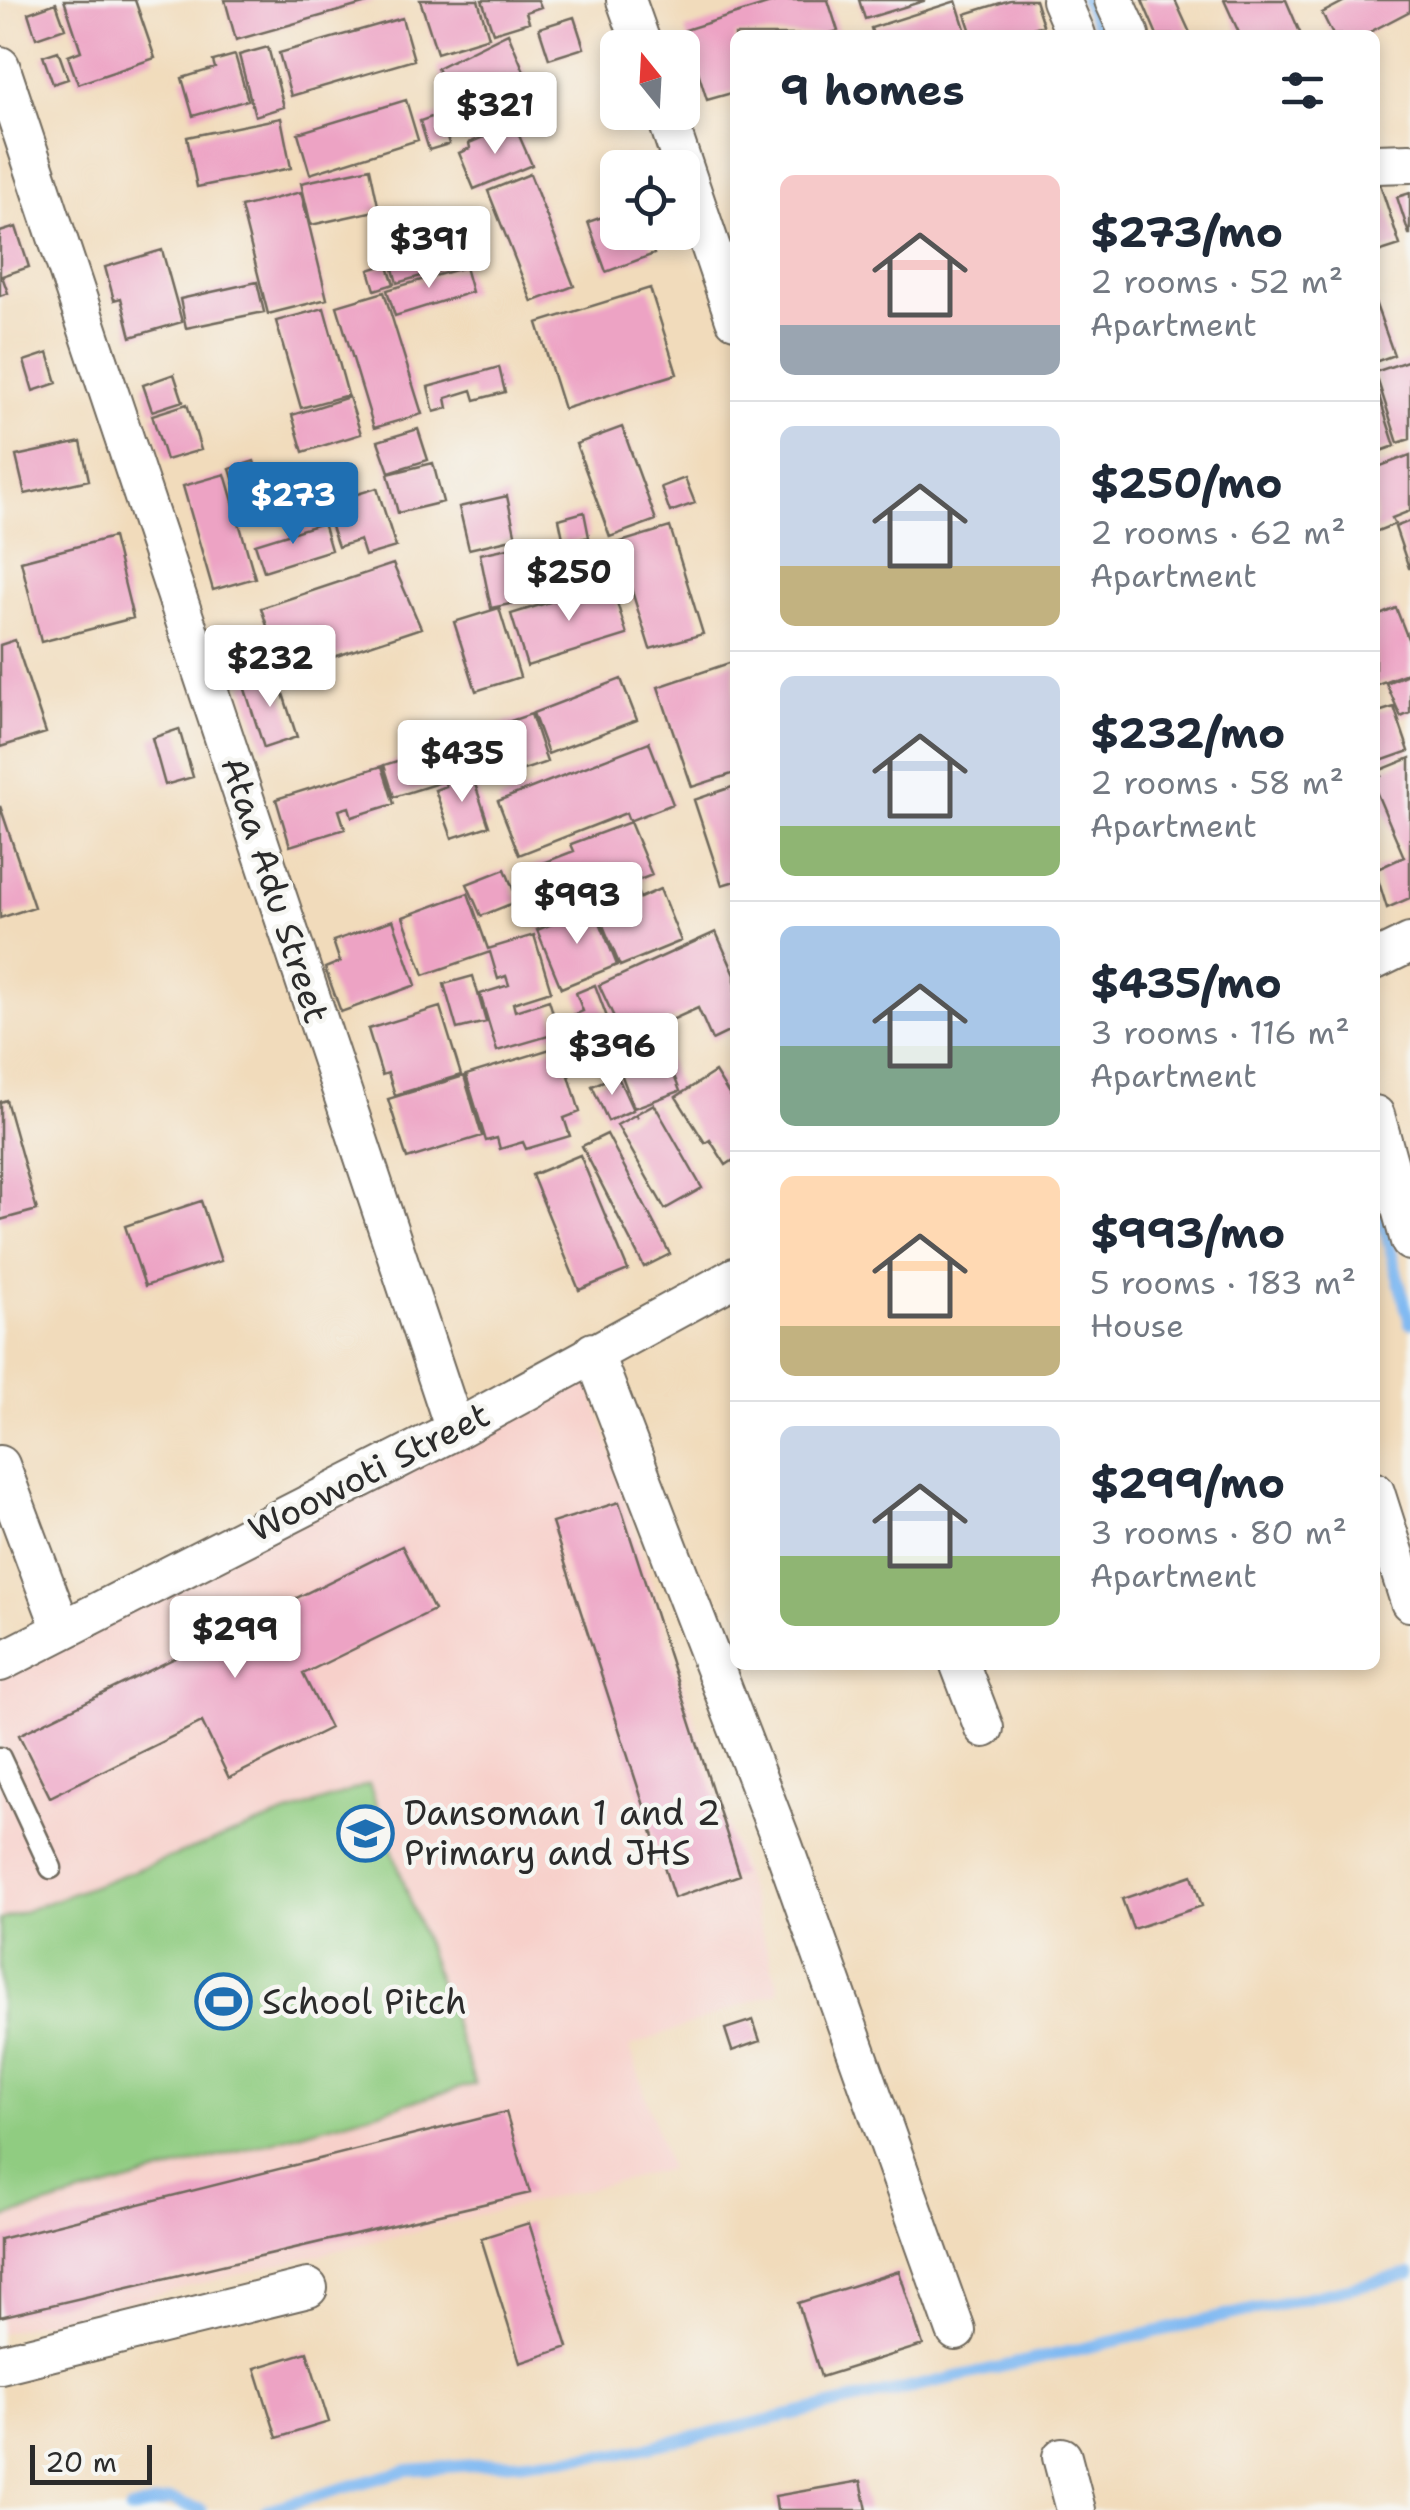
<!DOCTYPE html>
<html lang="en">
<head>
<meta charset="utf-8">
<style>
  :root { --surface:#fff; --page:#f6f6f7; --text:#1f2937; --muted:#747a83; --line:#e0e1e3; --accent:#1f6fb2 }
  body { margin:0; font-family:"Shantell Sans",sans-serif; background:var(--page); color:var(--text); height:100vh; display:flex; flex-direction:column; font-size:38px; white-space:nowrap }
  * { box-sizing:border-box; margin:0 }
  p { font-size:32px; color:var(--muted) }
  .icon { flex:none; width:55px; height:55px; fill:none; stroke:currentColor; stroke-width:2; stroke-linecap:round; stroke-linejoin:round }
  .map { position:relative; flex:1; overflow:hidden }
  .drawer { position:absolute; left:730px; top:30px; width:650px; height:1640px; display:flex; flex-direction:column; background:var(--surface); border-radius:15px; box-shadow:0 5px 15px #0003 }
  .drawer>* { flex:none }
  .needle { width:65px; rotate:342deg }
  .tools { position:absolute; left:600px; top:30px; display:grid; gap:20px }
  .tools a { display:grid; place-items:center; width:100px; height:100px; border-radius:15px; background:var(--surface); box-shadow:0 5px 15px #0003; font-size:50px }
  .scale { position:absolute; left:30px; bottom:25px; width:122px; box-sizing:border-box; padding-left:10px; border:5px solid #2b2b2b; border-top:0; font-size:28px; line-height:35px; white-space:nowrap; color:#2b2b2b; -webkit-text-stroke:8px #f6f6f2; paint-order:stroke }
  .price { position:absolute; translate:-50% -85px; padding:0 22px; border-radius:10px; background:#fff; color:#222; font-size:32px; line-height:65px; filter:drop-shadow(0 2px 5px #0008) }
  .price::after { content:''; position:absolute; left:50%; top:60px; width:30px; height:22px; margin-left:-15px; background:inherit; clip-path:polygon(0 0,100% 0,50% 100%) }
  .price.current { background:var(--accent); color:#fff }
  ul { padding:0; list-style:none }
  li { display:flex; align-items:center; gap:30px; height:250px; padding:0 50px }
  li+li { border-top:2px solid var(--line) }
  li span { display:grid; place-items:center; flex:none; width:280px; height:200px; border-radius:15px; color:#555 }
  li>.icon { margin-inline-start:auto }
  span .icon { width:120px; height:120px; fill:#fffc; stroke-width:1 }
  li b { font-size:42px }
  h2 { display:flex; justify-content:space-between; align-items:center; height:120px; padding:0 50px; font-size:42px }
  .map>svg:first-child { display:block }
</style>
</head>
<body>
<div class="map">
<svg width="1410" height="2510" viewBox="0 0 1410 2510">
  <rect width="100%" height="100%" fill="#f6f6f2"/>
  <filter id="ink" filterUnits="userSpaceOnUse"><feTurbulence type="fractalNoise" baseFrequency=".01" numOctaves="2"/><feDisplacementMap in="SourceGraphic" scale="20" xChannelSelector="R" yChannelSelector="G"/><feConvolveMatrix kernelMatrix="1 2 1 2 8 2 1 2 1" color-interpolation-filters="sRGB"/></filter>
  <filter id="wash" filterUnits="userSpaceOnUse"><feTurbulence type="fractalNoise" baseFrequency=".0048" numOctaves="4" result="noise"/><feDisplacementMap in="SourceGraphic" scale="40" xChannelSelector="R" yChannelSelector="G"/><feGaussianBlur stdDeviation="2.25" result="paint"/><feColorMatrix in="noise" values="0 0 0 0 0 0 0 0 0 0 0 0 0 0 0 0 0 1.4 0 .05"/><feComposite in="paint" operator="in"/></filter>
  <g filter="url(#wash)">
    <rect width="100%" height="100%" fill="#f1dbbb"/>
    <path fill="#f7d0ca" d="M585 1368 780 1991 630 2047 669 2169 0 2333V1676Z"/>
    <path fill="#90cc81" stroke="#5e7c56" stroke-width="2.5" d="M369 1784 475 2084 0 2219V1920Z"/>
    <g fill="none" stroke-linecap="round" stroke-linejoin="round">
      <path stroke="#81baf2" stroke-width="12" d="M1085 0 1102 35
        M1375 1191 1410 1323
        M130 2510 171 2500 201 2510
        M266 2510 407 2470 618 2454 1410 2274"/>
    </g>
    <g id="blocks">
      <path fill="#eda3c4" d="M64 0H135L155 58 78 84 68 56 81 51Z
        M225 0H374V1L236 40Z
        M420 0H478L489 37 437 53Z
        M482 0H538L541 7 526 12 529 22 493 33Z
        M780 0H828L838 31 824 35H735V92L707 100 685 30Z
        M859 0H923L924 1 865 19Z
        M1010 0H1035L1043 25 1009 35H972L965 14Z
        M1142 0H1175L1191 35H1157Z
        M1224 0H1286L1301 35H1240Z
        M1347 0H1410V11L1364 35H1333L1322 13Z
        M956 1 967 35H873L871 28Z
        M56 3 65 28 36 38 28 13Z
        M574 17 584 48 549 59 539 28Z
        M402 18 414 60 291 96 279 53Z
        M508 33 539 107 466 137 437 68Z
        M268 47 284 107 255 116 239 55Z
        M58 51 68 79 53 84 43 56Z
        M235 55 248 100 193 116 182 78 215 68 213 61Z
        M406 100 418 140 310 174 298 133Z
        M440 114 449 144 429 150 420 121Z
        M281 118 291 168 197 187 187 137Z
        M514 124 532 165 474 189 459 153 470 148 469 143Z
        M628 155 633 168H618V232H646L654 254 606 272 588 222 617 212 599 166Z
        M370 168 379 210 311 225 301 183Z
        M530 174 574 286 532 302 488 191Z
        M1380 184 1400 245 1375 253V186Z
        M301 192 327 299 268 314 241 207Z
        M1410 193V234H1409L1397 197Z
        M459 226 470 262 397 283 390 258 402 254 400 244Z
        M16 227 29 267 2 276 8 293 0 296V232Z
        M162 250 182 322 131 337 121 298 114 300 105 267Z
        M387 264 394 284 375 290 369 270Z
        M465 267 472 292 395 316 387 290Z
        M257 282 264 312 186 328 180 299Z
        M650 288 677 374 564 409 537 323Z
        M384 292 422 414 374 428 337 306Z
        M1375 302 1394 355 1375 362Z
        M324 308 348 395 301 408 276 321Z
        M48 353 57 383 33 391 24 361Z
        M1410 360V439L1398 443 1375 372Z
        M499 367 505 392 475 400 472 390 446 398 448 408 434 412 428 387Z
        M174 374 183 401 152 411 143 385Z
        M1376 387 1395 446 1375 453V388Z
        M349 397 361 434 303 452 292 415Z
        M187 404 201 450 166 460 152 415Z
        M622 427 656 520 610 537 576 444Z
        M418 429 428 460 389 472 378 441Z
        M81 442 89 480 25 494 16 456Z
        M1410 455V511L1392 518 1395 524 1375 532V468Z
        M254 461 262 486 238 494 230 469Z
        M433 463 443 502 398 513 388 474Z
        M225 474 255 578 213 590 183 486Z
        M685 478 695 503 670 512 661 487Z
        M377 488 396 547 365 556 360 540 338 547 329 521 339 518 334 501Z
        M507 496 516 538 469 549 459 507Z
        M584 512 589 537 564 543 559 519Z
        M1410 521V568H1409L1395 527Z
        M323 523 331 550 264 571 255 544Z
        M670 527 703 634 650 649 617 543Z
        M113 537 133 618 41 642 21 561Z
        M592 545 601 585 491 608 480 554 518 546 521 560Z
        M393 564 421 628 283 674 261 608Z
        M611 583 627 635 527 666 511 614Z
        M499 608 520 677 476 691 454 622Z
        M1396 608 1410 644V672L1375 685V617Z
        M15 640 46 733 0 747V645Z
        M735 661V773L692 787 658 687Z
        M276 672 297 737 264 748 243 683Z
        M1410 673V713L1401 717 1386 683Z
        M621 679 637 720 548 754 533 713Z
        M1394 707 1409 751 1375 763V713Z
        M531 714 547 762 506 776 490 728Z
        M179 729 193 777 165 785 152 738Z
        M649 742 673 804 629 821 626 813 519 855 498 801Z
        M432 750 442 782 394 797 384 765Z
        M1410 758V898L1387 908 1375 870 1404 857 1375 789V778L1381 776 1378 771Z
        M382 766 394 804 352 817 349 807 339 810 345 829 290 846 276 799Z
        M470 769 489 826 452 838 435 790 446 786 443 779Z
        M735 786V881L722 885 694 800Z
        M0 806 34 907 0 918Z
        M630 822 652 875 546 917 527 869 574 851 571 844Z
        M505 869 518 901 481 916 467 884Z
        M635 887 640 898 660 889 681 941 620 966 594 904Z
        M468 893 488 949 534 935 551 991 513 1003 515 1011 549 1000 559 1033 497 1051 480 994 509 985 506 976 498 979 490 952 424 975 403 917Z
        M594 907 617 965 561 988 537 930Z
        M393 920 416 985 341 1012 325 968 340 962 333 941Z
        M716 932 735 975V1029L712 1040 698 1008 625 1041 599 985Z
        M473 976 486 1022 457 1029 444 984Z
        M595 985 611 1028 572 1043 563 1019 583 1011 576 993Z
        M440 1007 461 1075 395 1095 388 1073 382 1075 368 1029Z
        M560 1046 580 1112 564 1118 570 1136 526 1149 523 1142 500 1149 497 1138 486 1141 466 1075Z
        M646 1052 651 1064 667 1058 680 1091 634 1108 617 1063Z
        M715 1072 735 1104V1159L726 1165 710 1140 705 1143 676 1097Z
        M617 1075 633 1110 608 1121 592 1086Z
        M464 1076 482 1136 407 1159 388 1099Z
        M6 1100 37 1210 0 1220V1102Z
        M654 1104 702 1188 665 1209 617 1125 635 1115 638 1118 636 1114Z
        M607 1134 670 1254 644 1267 582 1146Z
        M580 1155 628 1270 579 1290 532 1175Z
        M201 1201 221 1261 145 1286 125 1226Z
        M619 1502 740 1875 674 1898 552 1523Z
        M402 1546 434 1610 303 1674 330 1728 229 1778 202 1722 50 1797 19 1735Z
        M1192 1875 1202 1906 1133 1929 1122 1899Z
        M753 2020 760 2041 732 2051 725 2029Z
        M506 2112 530 2193 0 2317V2239Z
        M529 2223 568 2347 520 2363 481 2238Z
        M899 2271 923 2345 821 2377 798 2303Z
        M307 2352 329 2422 277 2438 255 2368Z
        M861 2481 867 2510H777L775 2496Z"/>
    </g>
  </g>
  <g filter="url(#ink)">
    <use href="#blocks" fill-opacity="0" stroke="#70695d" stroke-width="2.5"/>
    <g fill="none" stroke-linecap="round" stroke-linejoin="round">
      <defs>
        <path id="lane" d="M0 1758 51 1868"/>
        <path id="street" d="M626 0 643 48
          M1061 0 1076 35
          M1114 0 1130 35
          M0 66 455 1430
          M665 112 735 319
          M1375 164 1410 163
          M1375 960 1410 943
          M1375 1115 1410 1241
          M593 1352 784 1848 956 2331
          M0 1465 62 1630
          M1375 1492 1410 1602
          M0 1662 455 1430 735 1277
          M960 1665 984 1728
          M0 2364 308 2288
          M1062 2457 1076 2510"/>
      </defs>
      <use href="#lane" stroke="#70695d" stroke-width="25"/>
      <use href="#street" stroke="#70695d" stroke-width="42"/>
      <use href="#lane" stroke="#fff" stroke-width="20"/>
      <use href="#street" stroke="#fff" stroke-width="38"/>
    </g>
  </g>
  <defs>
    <symbol id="school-ring" viewBox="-11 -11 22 22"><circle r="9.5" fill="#f6f6f2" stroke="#1f6fb2" stroke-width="1.5"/><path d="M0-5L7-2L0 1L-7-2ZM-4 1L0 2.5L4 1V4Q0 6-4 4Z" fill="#1f6fb2"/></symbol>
    <symbol id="stadium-ring" viewBox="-11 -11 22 22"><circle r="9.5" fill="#f6f6f2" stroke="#1f6fb2" stroke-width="1.5"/><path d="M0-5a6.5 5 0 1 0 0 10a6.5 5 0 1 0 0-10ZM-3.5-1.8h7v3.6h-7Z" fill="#1f6fb2"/></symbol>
  </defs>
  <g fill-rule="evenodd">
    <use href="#school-ring" x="334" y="1802" width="63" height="63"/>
    <use href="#stadium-ring" x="192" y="1970" width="63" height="63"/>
  </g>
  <g text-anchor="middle" stroke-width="9" stroke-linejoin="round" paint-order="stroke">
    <g font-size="35" fill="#2b2b2b" stroke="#f6f6f2">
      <text transform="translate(275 890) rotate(72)" y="12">Ataa Adu Street</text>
      <text transform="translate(369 1472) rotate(-27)" y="12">Woowoti Street</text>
    </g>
    <g font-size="35" fill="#2b2b2b" stroke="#f6f6f2" text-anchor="start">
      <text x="404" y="1825">Dansoman 1 and 2<tspan x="404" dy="40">Primary and JHS</tspan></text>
      <text x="262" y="2014">School Pitch</text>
    </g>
  </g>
</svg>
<div class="tools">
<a><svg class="needle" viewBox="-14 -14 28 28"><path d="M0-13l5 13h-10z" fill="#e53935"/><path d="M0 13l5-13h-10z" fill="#747a83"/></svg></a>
<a><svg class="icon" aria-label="locate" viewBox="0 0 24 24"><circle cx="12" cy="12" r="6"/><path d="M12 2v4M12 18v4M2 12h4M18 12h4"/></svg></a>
</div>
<div class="scale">20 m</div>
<b class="price" style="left:495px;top:157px">$321</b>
<b class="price" style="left:429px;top:291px">$391</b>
<b class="price current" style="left:293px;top:547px">$273</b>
<b class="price" style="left:569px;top:624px">$250</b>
<b class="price" style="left:270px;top:710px">$232</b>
<b class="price" style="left:462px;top:805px">$435</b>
<b class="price" style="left:577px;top:947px">$993</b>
<b class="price" style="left:612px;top:1098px">$396</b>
<b class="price" style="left:235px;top:1681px">$299</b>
<section class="drawer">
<h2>9 homes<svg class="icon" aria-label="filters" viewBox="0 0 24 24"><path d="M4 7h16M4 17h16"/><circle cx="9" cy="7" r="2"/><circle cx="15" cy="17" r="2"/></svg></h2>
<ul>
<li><span style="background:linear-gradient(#f6c9c9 75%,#9aa5b1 0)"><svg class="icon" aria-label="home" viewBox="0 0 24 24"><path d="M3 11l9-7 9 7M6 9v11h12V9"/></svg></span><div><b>$273/mo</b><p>2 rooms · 52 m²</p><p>Apartment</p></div></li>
<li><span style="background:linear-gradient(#c9d6e8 70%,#c2b280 0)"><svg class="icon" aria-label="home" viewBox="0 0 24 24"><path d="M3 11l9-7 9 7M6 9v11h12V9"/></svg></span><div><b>$250/mo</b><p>2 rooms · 62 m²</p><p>Apartment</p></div></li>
<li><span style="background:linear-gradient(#c9d6e8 75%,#8fb573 0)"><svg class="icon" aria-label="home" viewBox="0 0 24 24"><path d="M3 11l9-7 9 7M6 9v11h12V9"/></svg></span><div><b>$232/mo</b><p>2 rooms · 58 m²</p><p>Apartment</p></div></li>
<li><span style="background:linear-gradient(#a9c7e8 60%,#7fa58c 0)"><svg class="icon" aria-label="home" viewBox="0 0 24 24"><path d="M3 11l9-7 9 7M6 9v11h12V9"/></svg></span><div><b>$435/mo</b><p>3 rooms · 116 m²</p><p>Apartment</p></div></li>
<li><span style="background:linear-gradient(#ffd9b3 75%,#c2b280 0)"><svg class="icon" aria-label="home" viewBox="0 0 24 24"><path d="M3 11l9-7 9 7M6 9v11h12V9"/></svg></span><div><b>$993/mo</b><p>5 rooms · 183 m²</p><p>House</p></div></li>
<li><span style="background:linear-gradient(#c9d6e8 65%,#8fb573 0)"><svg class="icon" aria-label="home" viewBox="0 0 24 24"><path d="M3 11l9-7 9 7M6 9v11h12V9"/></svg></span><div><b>$299/mo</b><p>3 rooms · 80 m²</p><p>Apartment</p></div></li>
</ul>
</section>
</div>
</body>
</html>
